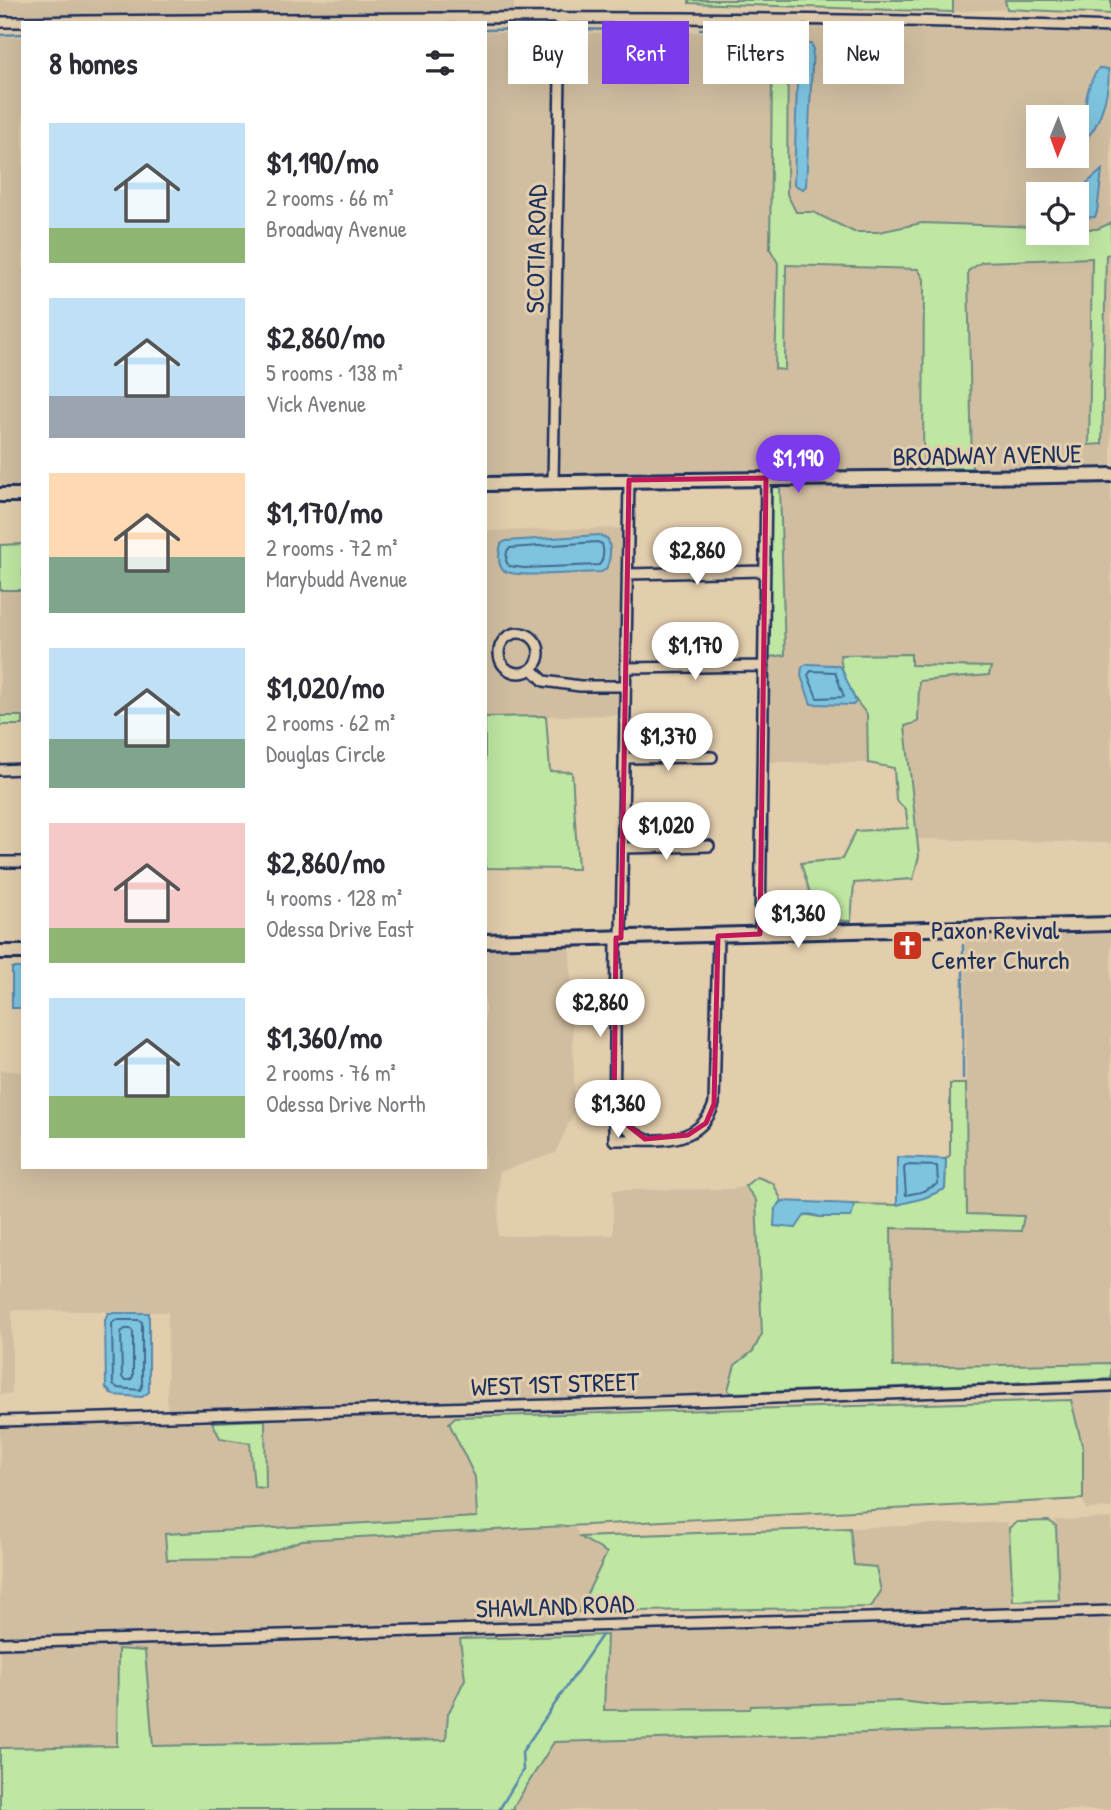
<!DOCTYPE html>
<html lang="en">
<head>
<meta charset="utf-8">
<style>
  :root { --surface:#fff; --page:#f2f2f3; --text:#2b2b33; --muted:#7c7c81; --accent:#7c3aed }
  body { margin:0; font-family:"Patrick Hand",sans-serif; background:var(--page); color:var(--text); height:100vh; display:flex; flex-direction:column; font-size:26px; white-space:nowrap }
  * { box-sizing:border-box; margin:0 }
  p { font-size:23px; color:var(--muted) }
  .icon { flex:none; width:38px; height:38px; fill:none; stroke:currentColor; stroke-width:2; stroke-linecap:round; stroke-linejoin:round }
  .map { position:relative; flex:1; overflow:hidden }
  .sheet { position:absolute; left:21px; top:21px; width:466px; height:1148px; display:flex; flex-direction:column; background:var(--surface); border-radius:0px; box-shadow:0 7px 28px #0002 }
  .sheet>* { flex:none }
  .guide { position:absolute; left:508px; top:21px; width:497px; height:63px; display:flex; gap:14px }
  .needle { width:46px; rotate:181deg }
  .tools { position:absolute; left:1026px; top:105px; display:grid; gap:14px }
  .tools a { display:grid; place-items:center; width:63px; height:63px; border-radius:0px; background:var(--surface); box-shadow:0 7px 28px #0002; font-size:35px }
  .price { position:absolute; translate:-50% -60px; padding:0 16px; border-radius:24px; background:#fff; color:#222; font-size:23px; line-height:46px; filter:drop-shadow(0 2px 4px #0008) }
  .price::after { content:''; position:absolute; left:50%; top:42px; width:21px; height:16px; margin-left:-10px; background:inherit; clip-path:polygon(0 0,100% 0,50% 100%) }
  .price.on { background:var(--accent); color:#fff }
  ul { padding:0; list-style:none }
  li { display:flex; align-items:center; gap:21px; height:175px; padding:0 28px }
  li span { display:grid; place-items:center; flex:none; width:196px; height:140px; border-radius:0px; color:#555 }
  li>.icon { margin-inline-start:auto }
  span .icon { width:84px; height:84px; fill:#fffc; stroke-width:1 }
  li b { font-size:30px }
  h2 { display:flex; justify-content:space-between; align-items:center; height:84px; padding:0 28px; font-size:30px }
  .pill { padding:0 24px; border-radius:0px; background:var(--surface); box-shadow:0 7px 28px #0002; font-size:24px; line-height:63px }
  .pill.on { background:var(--accent); color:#fff }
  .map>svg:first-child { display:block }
</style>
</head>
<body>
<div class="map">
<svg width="1111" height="1810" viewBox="0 0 1111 1810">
  <rect width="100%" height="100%" fill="#e2cdac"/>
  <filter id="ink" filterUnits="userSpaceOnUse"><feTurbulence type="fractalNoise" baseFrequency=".0143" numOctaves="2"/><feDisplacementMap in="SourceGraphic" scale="14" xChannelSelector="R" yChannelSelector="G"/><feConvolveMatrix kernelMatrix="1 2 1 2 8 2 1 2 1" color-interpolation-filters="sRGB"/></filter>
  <g filter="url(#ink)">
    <path fill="#d1bea1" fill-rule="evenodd" d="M0 0H514V13L0 19Z
      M953 0H1005L1007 9 953 12Z
      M796 24 1111 34V73L1108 69 1096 71 1089 84 1086 125 1088 136 1100 122 1111 84V223L1097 229H1076V218L1094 217 1081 189 1074 194H1038V214L1036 217 1038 218V227L922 223 879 232H854L813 212H796L787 194 788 34ZM813 47 811 61 794 185 798 67ZM1038 117H1076V156H1038Z
      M485 32 556 35 549 457 547 472 539 478 485 480Z
      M778 32 772 76 770 249 778 263 775 369H785L786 265 918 269 924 279 921 474 568 478 561 475 557 471 565 33Z
      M0 37H23V491H0Z
      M1106 254H1111V471L972 473 968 271 982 262 1092 258 1089 444Z
      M1111 480V843L918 839 905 726 919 715V680L989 675 990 667 911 665 910 654 841 655V667L835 665 853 705 856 702 867 714 868 763 767 762 769 657 785 654 780 481Z
      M625 528 622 715 485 717V531ZM599 535 601 572 524 575 502 569 499 562 500 548 506 541Z
      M0 590H23V716H0Z
      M1111 934V1363L893 1367 891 1228 1021 1231 1023 1216 967 1214 965 936Z
      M570 946 575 1110 555 1153 499 1172 498 1236 613 1235V1190L733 1189 745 1186 756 1200 762 1334 753 1351 735 1365 728 1390 730 1395 167 1412 168 1312 12 1310V1394H0V1070L23 1072V1167H485V948Z
      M1111 1390V1508L1086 1509 1083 1499V1449L1071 1400 1072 1392Z
      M451 1413 455 1417 449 1423 475 1477 478 1517 166 1534 250 1559 302 1540 574 1526 580 1537 608 1553 578 1612 577 1622 0 1639V1427L212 1422 220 1438 250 1442 254 1487 266 1488 265 1420Z
      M1111 1518V1606L1061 1609 1055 1520Z
      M1007 1522 1009 1528 1012 1610 876 1615 871 1607 881 1590 854 1565 850 1528Z
      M1111 1616V1707L1033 1703 942 1706 900 1701 751 1706V1709L603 1710 607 1630Z
      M459 1635 465 1679 448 1714 447 1740 153 1746 145 1652 118 1650 117 1746 0 1748V1647Z
      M1111 1726V1810H514V1806L554 1742Z"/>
    <path fill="#bfe7a2" stroke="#6d8b80" stroke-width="2" d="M689 0H953V12L689 3Z
      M1005 0H1111V14L1007 9Z
      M778 32 788 34 787 194 796 212H813L854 232H879L922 223 1038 227V233H1076V229H1097L1111 223V254L1106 255 1102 444 1089 445 1092 258 982 262 968 271 972 468 923 469 924 279 918 269 786 265 785 370 775 369 778 263 770 249 772 76Z
      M770 487H780L785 655 769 657 768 492Z
      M23 544V590H0V545Z
      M911 654V665L991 667 989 675 919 681 918 722 905 726 919 856 913 879 854 883 851 921 818 920 801 863 842 859 856 831 908 828 906 810 896 800 894 768 868 763 867 714C852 698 842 677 840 655Z
      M0 716H23V725H0Z
      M546 716 550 771 572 772 578 869 485 868V717Z
      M950 1084H966L967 1214 1024 1216 1021 1231 891 1228 893 1367 1111 1363V1379L731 1393 728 1390 735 1365 753 1351 762 1334 756 1200 745 1186 757 1177 773 1183 782 1201 775 1209 820 1217 854 1207 852 1204 897 1205 945 1189 946 1159 950 1155Z
      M1071 1400 1083 1449V1499L302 1540 250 1559 167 1560 165 1534 477 1517 475 1477 449 1423 455 1417Z
      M265 1420 266 1488 254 1487 250 1443 220 1438 212 1422Z
      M1049 1521 1056 1526 1059 1600 1013 1601 1009 1528 1017 1522Z
      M850 1528 854 1565 876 1567 881 1591 871 1607 578 1612 607 1553 580 1537Z
      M607 1635 604 1710 750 1709 751 1706 900 1701 942 1706 1033 1703 1111 1707V1726L554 1742 514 1806V1810H0V1748L117 1746 118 1649 145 1651 153 1746 446 1740 448 1714 465 1679 460 1639Z"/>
    <path fill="#7ec4df" stroke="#5688ab" stroke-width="2" d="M803 44H811L813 47 806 186 803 189 794 185 798 48Z
      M710 48H772L771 71 710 72Z
      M1099 68 1108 69C1111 84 1101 124 1088 136 1083 112 1084 88 1099 68Z
      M1102 170 1097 212 1095 217 1076 218V194H1074Z
      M599 535 608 539C611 549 611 559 606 569L601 572C585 572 512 579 503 570 497 564 499 551 501 544L506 541Z
      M807 664 835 665 841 667 856 702 853 705 811 704 801 676 802 667Z
      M12 968H23V1008H12Z
      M897 1157 946 1159 945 1189 924 1198 897 1205Z
      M782 1201 852 1204 854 1206 851 1217H820L810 1214 804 1216 796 1228 774 1226 775 1209Z
      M108 1313H149V1392L142 1397 113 1395 106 1388 105 1320Z"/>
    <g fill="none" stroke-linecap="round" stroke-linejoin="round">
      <path stroke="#436b92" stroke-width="2" d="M721 55H762L765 61 762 64H721L717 59Z
        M597 542 602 544C604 550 604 560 599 565L524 568 509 566 506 561 507 551 510 548Z
        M811 671 835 672 844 697 817 698 808 675Z
        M907 1165 937 1166 938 1184 921 1192 906 1195 904 1168Z
        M116 1320H139L142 1322V1386L140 1390 118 1388 113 1385 112 1323Z
        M125 1329H131L133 1332V1377L130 1380H124L122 1377 121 1332Z"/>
      <path stroke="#5688ab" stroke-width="2.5" d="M569 29 626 30
        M646 29H679
        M700 29H774
        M485 30 553 29
        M0 35 23 34
        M963 1079V945
        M610 1611 614 1605
        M499 1810 523 1770 522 1752 602 1635"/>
      <defs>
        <path id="street" d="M0 22C370 18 741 13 1111 27
          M553 482 561 17
          M627 574 765 571
          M499 653a20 20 0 1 1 40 0a20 20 0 1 1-40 0Z
          M626 668 764 666
          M532 669 544 681 580 686H625
          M624 758 712 757
          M0 770 23 769
          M623 848 709 846
          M0 862H23
          M760 934 766 478
          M616 938 614 1140C652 1139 699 1149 714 1104L718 936
          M621 938 629 480
          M614 1114 630 1131 645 1139
          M0 1421 719 1400 1111 1386
          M0 1643 1111 1611"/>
        <path id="secondary" d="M485 484C694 478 902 479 1111 475
          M0 495H23
          M485 941 1111 924
          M0 952H23"/>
      </defs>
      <use href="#street" stroke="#1b2f5e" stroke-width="14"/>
      <use href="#secondary" stroke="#1b2f5e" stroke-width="18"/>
      <use href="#street" stroke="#e2cdac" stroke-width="9"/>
      <use href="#secondary" stroke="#e2cdac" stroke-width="12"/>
    </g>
  </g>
  <path fill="none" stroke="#c2185b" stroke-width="5" stroke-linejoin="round" d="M766 478 760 934 718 936 714 1104 706 1123 688 1135 645 1139 614 1114 616 938H621L629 480Z"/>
  <defs>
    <symbol id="church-square" viewBox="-11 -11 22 22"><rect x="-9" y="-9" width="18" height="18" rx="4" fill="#c8321e" stroke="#e2cdac"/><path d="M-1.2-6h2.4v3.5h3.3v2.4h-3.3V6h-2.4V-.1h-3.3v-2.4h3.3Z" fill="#fff"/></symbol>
  </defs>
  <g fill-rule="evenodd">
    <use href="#church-square" x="890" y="928" width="35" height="35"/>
  </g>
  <g text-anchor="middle" stroke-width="6" stroke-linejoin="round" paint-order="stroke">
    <g font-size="26" fill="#1b2f5e" stroke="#e2cdac">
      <text transform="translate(536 249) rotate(-89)" y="9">SCOTIA ROAD</text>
      <text transform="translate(987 455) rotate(-1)" y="9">BROADWAY AVENUE</text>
      <text transform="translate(555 1384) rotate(-2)" y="9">WEST 1ST STREET</text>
      <text transform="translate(555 1606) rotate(-2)" y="9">SHAWLAND ROAD</text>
    </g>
    <g font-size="26" fill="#1b2f5e" stroke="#e2cdac" text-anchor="start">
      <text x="931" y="939">Paxon Revival<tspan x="931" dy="30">Center Church</tspan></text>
    </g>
  </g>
</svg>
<div class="tools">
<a><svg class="needle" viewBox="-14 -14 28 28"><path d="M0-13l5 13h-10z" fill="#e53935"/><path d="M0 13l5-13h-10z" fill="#7c7c81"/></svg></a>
<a><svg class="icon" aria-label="locate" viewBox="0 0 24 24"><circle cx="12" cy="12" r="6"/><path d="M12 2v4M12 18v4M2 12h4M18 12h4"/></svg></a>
</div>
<b class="price on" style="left:798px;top:495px">$1,190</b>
<b class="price" style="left:697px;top:587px">$2,860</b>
<b class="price" style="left:695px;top:682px">$1,170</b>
<b class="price" style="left:668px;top:773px">$1,370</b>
<b class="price" style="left:666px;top:862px">$1,020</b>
<b class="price" style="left:798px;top:950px">$1,360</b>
<b class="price" style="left:600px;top:1039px">$2,860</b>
<b class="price" style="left:618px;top:1140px">$1,360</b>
<div class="guide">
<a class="pill">Buy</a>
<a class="pill on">Rent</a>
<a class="pill">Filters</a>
<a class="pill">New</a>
</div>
<section class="sheet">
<h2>8 homes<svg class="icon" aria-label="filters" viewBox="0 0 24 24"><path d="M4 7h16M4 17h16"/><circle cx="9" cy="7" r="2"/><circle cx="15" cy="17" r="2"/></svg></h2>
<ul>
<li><span style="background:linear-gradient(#bfe0f5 75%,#8fb573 0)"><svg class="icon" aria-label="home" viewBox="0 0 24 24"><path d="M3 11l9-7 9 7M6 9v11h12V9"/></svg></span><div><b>$1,190/mo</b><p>2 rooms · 66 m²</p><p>Broadway Avenue</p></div></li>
<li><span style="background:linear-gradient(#bfe0f5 70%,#9aa5b1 0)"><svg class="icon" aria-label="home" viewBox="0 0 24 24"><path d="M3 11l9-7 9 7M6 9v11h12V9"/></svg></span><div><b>$2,860/mo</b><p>5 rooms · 138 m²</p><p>Vick Avenue</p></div></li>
<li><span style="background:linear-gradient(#ffd9b3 60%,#7fa58c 0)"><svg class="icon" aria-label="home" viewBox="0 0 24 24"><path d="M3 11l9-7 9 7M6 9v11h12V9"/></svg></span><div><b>$1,170/mo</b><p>2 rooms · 72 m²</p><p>Marybudd Avenue</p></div></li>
<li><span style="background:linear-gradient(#bfe0f5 65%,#7fa58c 0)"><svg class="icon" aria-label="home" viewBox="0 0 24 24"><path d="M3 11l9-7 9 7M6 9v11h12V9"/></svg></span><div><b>$1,020/mo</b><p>2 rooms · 62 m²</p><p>Douglas Circle</p></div></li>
<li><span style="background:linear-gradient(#f6c9c9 75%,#8fb573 0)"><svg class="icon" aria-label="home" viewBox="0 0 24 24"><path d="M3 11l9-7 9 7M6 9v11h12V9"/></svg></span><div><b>$2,860/mo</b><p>4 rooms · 128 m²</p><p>Odessa Drive East</p></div></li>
<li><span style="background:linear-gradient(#bfe0f5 70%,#8fb573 0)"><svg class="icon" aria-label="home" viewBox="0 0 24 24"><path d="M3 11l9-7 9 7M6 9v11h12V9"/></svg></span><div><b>$1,360/mo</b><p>2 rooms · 76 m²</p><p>Odessa Drive North</p></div></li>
</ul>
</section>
</div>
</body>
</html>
